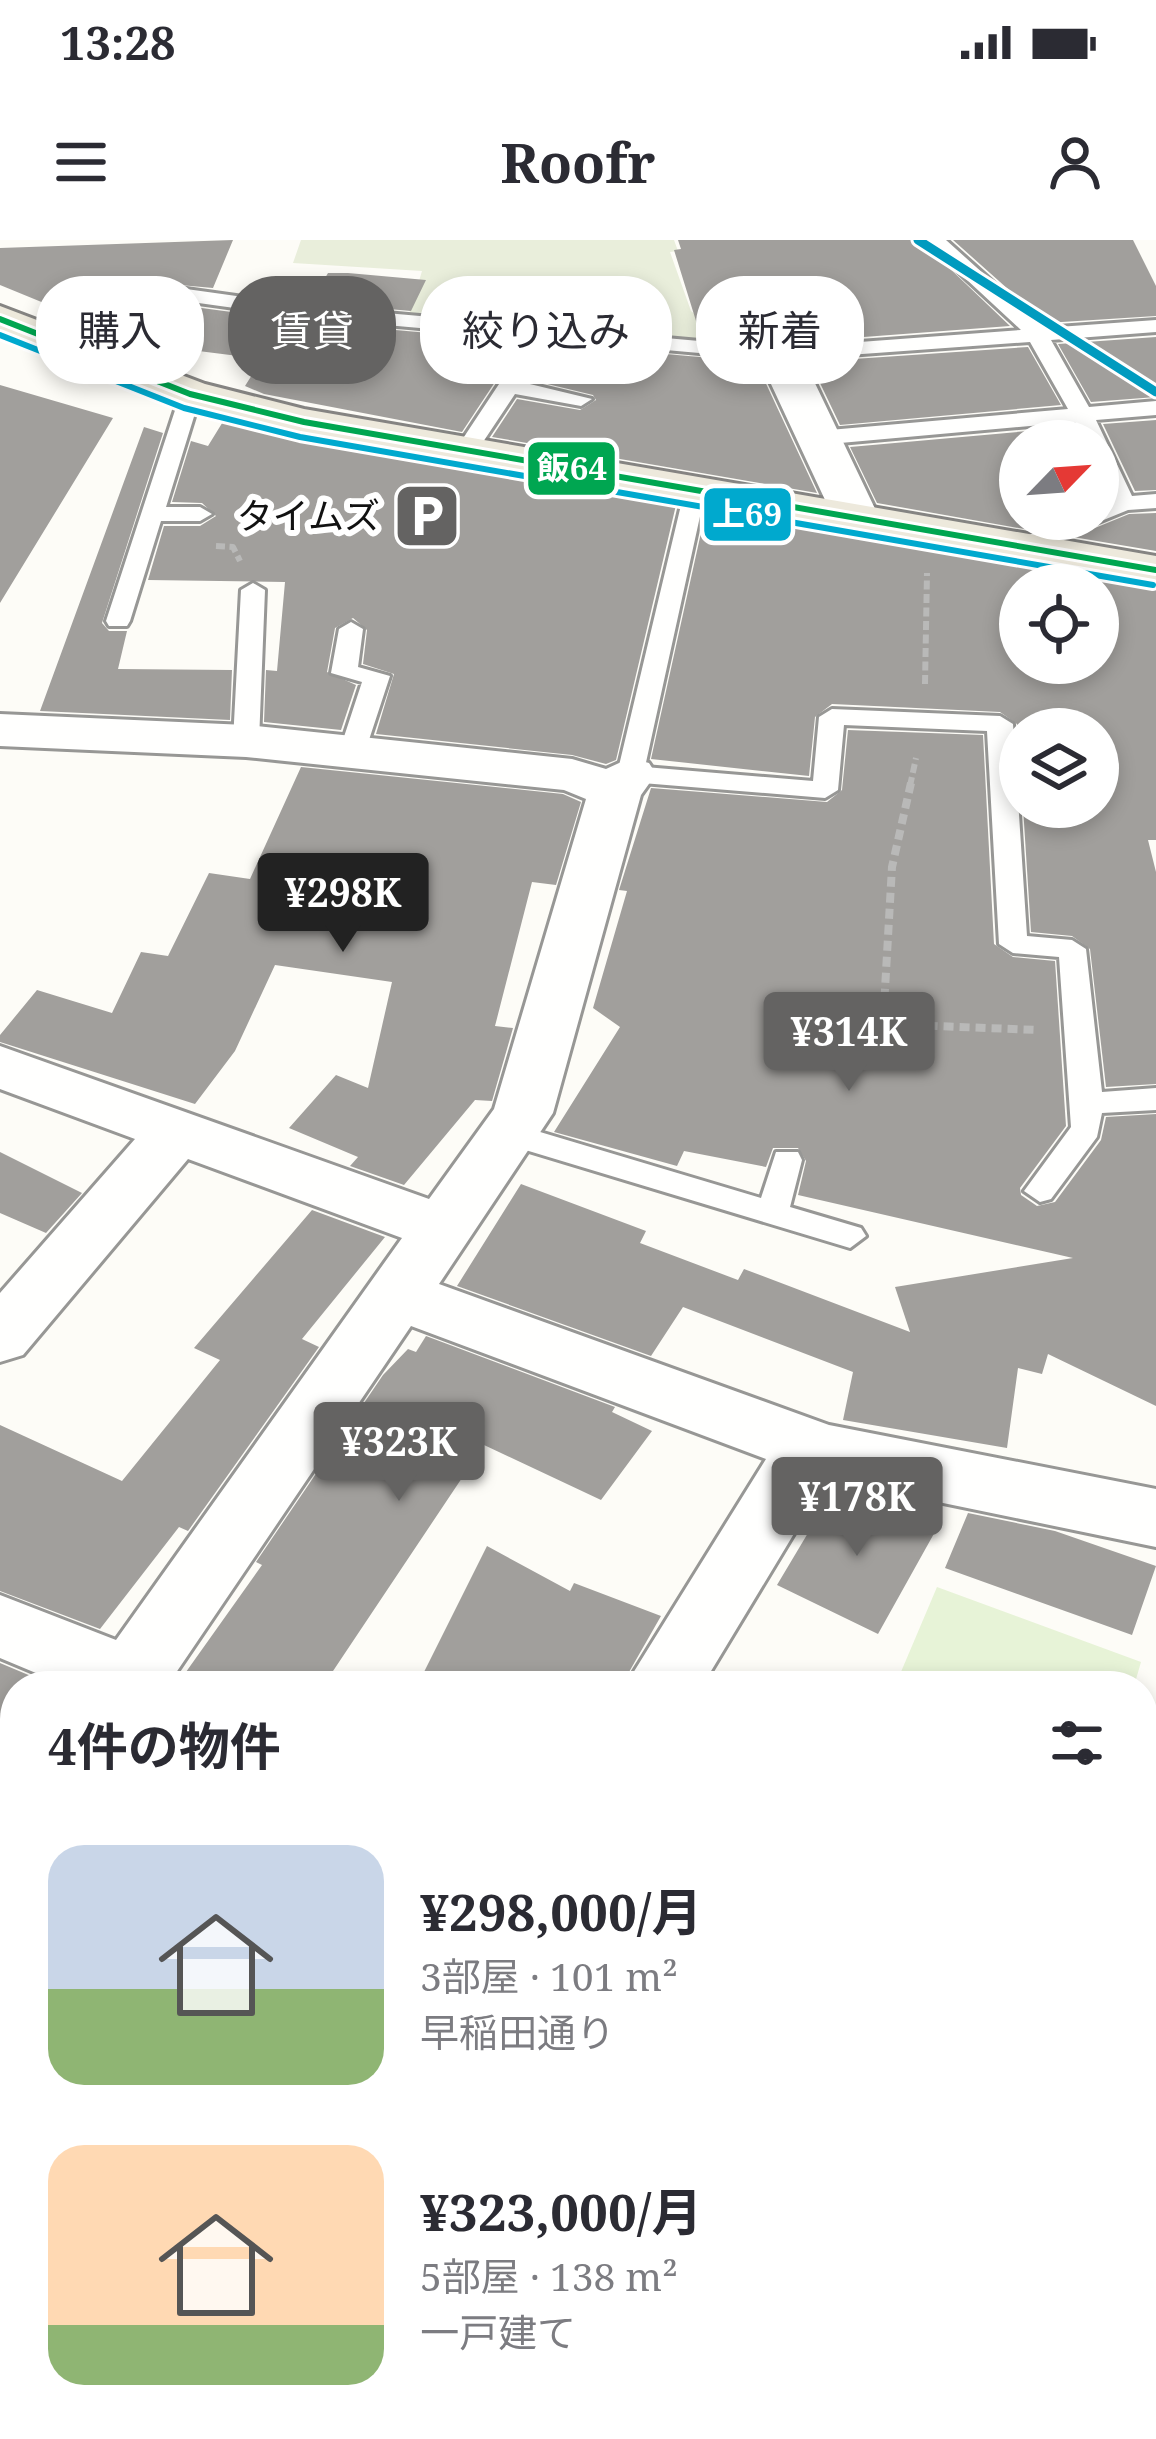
<!DOCTYPE html>
<html lang="ja">
<head>
<meta charset="utf-8">
<style>
  :root { --surface:#fff; --page:#f2f2f3; --text:#2b2b33; --muted:#7c7c81; --accent:#646362 }
  body { margin:0; font-family:"Noto Serif","Noto Sans JP",serif; background:var(--page); color:var(--text); height:100vh; display:flex; flex-direction:column; font-size:45px; white-space:nowrap }
  * { box-sizing:border-box; margin:0 }
  p { font-size:39px; color:var(--muted) }
  .icon { flex:none; width:66px; height:66px; fill:none; stroke:currentColor; stroke-width:2; stroke-linecap:round; stroke-linejoin:round }
  .map { position:relative; flex:1; overflow:hidden }
  .details { position:absolute; left:0px; top:1431px; width:1158px; height:768px; display:flex; flex-direction:column; background:var(--surface); border-radius:48px 48px 0 0; box-shadow:0 6px 18px #0003 }
  .details>* { flex:none }
  .banner { position:absolute; left:36px; top:36px; width:1086px; height:108px; display:flex; gap:24px }
  .needle { width:78px; rotate:65deg }
  .fabs { position:absolute; left:999px; top:180px; display:grid; gap:24px }
  .fabs a { display:grid; place-items:center; width:120px; height:120px; border-radius:50%; background:var(--surface); box-shadow:0 6px 18px #0003; font-size:60px }
  .price { position:absolute; translate:-50% -102px; padding:0 27px; border-radius:12px; background:var(--accent); color:#fff; font-size:39px; line-height:78px; filter:drop-shadow(0 3px 6px #0008) }
  .price::after { content:''; position:absolute; left:50%; top:72px; width:36px; height:27px; margin-left:-18px; background:inherit; clip-path:polygon(0 0,100% 0,50% 100%) }
  .price.selected { background:#222; color:#fff }
  ul { padding:0; list-style:none }
  li { display:flex; align-items:center; gap:36px; height:300px; padding:0 48px }
  li span { display:grid; place-items:center; flex:none; width:336px; height:240px; border-radius:36px; color:#555 }
  li>.icon { margin-inline-start:auto }
  span .icon { width:144px; height:144px; fill:#fffc; stroke-width:1 }
  li b { font-size:51px }
  h2 { display:flex; justify-content:space-between; align-items:center; height:144px; padding:0 48px; font-size:51px }
  .tag { padding:0 42px; border-radius:48px; background:var(--surface); box-shadow:0 6px 18px #0003; font-size:42px; line-height:108px }
  .tag.selected { background:var(--accent); color:#fff }
  .status { display:flex; justify-content:space-between; align-items:center; height:84px; padding:0 60px; background:var(--surface); direction:ltr }
  .status svg { height:33px; fill:currentColor }
  header { display:flex; justify-content:space-between; align-items:center; height:156px; padding:0 48px; background:var(--surface); font-size:54px; font-weight:700 }
  .map>svg:first-child { display:block }
</style>
</head>
<body>
<div class="status"><b>13:28</b><svg viewBox="0 0 49 12"><path d="M0 12V9h3v3zM5 12V6h3v6zM10 12V3h3v9zM15 12V0h3v12zM26 1h20v11H26zM47 4h2v5h-2z"/></svg></div>
<header><svg class="icon" aria-label="menu" viewBox="0 0 24 24"><path d="M4 6h16M4 12h16M4 18h16"/></svg>Roofr<svg class="icon" aria-label="person" viewBox="0 0 24 24"><circle cx="12" cy="8" r="4"/><path d="M4 21q1-7 8-7t8 7"/></svg></header>
<div class="map">
<svg width="1156" height="2199" viewBox="0 0 1156 2199">
  <rect width="100%" height="100%" fill="#fdfcf7"/>
  <path fill="#e7f3d7" d="M937 1347 1141 1422 1134 1446H895Z"/>
  <path fill="#e9eedb" d="M301 0H674L678 11 670 12 691 71 703 81 702 101 408 78 422 31 293 23Z"/>
  <path fill="#a19f9c" fill-rule="evenodd" d="M233 0 213 48 169 44 117 93 0 45V8Z
    M678 0H920L1010 86 797 102 780 97 761 102 701 97 674 10 681 9Z
    M953 0H1133L1156 46V76L1046 83Z
    M328 33H348L426 40 411 71 311 62Z
    M179 65 306 82 756 122 817 253 492 197 517 159 580 170 596 160 593 155 510 135 497 139 462 192 264 154 245 146 262 119 143 104Z
    M1156 97V157L1091 162 1058 104Z
    M1028 107 1061 165 840 185 810 122Z
    M0 145 113 178 0 363Z
    M224 180 303 199 676 265 616 520 606 524 572 515 376 494 394 434 363 424 367 390 353 378 335 388 327 432 356 445 341 490 264 482 266 430 277 431 285 342 148 340 164 286H200L216 276 202 263 172 262 191 201 208 206Z
    M1156 180V250L1135 251 1103 184Z
    M144 187 163 193 102 383 109 391H127L118 429 232 430 230 480 40 471Z
    M1073 187 1081 201H1020V279H1055L1030 290 877 263 850 207Z
    M706 270 1156 348V600H1148L1156 632V844L1106 847 1090 709 1072 696 1031 692 1023 567H1098V489H1020V522L1017 484 1000 472 832 464 815 477 809 536 651 519ZM1020 345H1098V423H1020Z
    M1156 273V311L1073 297 1129 274Z
    M848 490 983 495 994 704 1013 717 1055 721 1066 886 1020 948 1021 955 1037 966 1055 962 1101 900 1106 877 1156 874V1166L1048 1114 1042 1134 1018 1128 1007 1208 843 1180 853 1132 683 1067 651 1116 457 1046 521 944 646 991 640 1003 738 1040 744 1029 910 1092 895 1047 1073 1018 798 955 806 921 798 908H773L766 927 684 911 677 926 554 892 620 787 593 768 627 651 619 650 651 548 827 562 842 550Z
    M301 527 563 554 581 562 556 645 532 642 495 786 513 788 492 861 475 860 404 945 350 926 358 917 289 888 336 835 368 848 392 742 275 725 235 811 195 864 0 802V795L37 750 112 773 141 712 168 716 209 633 250 639Z
    M0 912 82 953 46 993 0 973Z
    M312 970 385 997 302 1099 319 1107 188 1291 179 1287 100 1389 0 1351V1185L122 1241 220 1120 194 1108Z
    M426 1096 615 1167 612 1172 652 1191 601 1260 484 1205 323 1446H176L262 1325 256 1322 383 1135 408 1109 416 1112Z
    M836 1246 936 1290 878 1394 777 1345Z
    M968 1273 1055 1291 1156 1326 1132 1395 945 1328Z
    M487 1306 570 1351 574 1343 661 1376 621 1446H417Z
    M0 1423 38 1439 32 1446H15V1470L0 1490Z"/>
  <g fill="none" stroke-linecap="round" stroke-linejoin="round">
    <defs>
      <path id="lane" d="M924 0H946L1044 88 1156 80V92L1051 100 1089 167 1156 161V175L1096 180 1132 256 1156 254V268L1128 270 1023 313 1015 311V301L1067 279H1098V266L1111 260 1098 230V201H1086L1075 182 818 205 807 198 818 191 1068 169 1030 102 779 120 307 78 177 60 130 112 97 126 86 120 114 102 172 47 307 66 779 108 1021 90Z
        M509 139 592 159 581 166 515 154 473 217H457L454 212 501 141Z
        M182 149 201 154 166 267H200L212 274 200 281H161L130 381 127 386H109L106 381Z
        M686 244 706 249 645 527 813 541 819 477 832 469 1000 476 1013 484 1027 696 1072 700 1086 709 1102 852 1156 848V870L1102 873 1097 897 1051 959 1040 962 1024 951 1071 887 1059 717 1013 713 999 704 987 491 844 485 838 550 825 558 630 542 617 534Z
        M253 343 265 350 259 501 246 509 233 501 241 350Z
        M351 382 363 389 358 427 390 436 365 512 352 520 339 512 362 442 331 433 339 389Z
        M510 883 761 958 776 912H798L802 920 790 967 861 988 866 996 850 1008 499 902 495 894 499 886Z"/>
      <path id="street" d="M779 101 794 105 801 114 879 277 873 287H839L833 277 757 114 764 105Z
        M0 474 246 485 572 519 606 529 630 518 649 523 656 534 641 555 553 873 439 1044 829 1185 1156 1249V1307L827 1239 702 1446H625L766 1219 411 1086 167 1446H67L0 1418V1355L116 1400 402 998 188 919 23 1115 0 1122V1053L135 899 0 849V806L429 959 494 869 586 559 564 550 246 517 0 506Z
        M1156 1502V1611L1143 1616V1507Z
        M15 1559V1644L0 1649V1565Z
        M1143 2138 1156 2144V2199H1104L1097 2184H1143Z
        M218 2184H312L305 2199H212Z
        M883 2184H975L969 2199H877Z"/>
      <path id="primary" d="M0 66 205 144 304 169 1156 316V344L304 195 174 163 0 94Z"/>
    </defs>
    <use href="#lane" stroke="#979795" stroke-width="6"/>
    <use href="#street" stroke="#979795" stroke-width="6"/>
    <use href="#primary" stroke="#858482" stroke-width="6"/>
    <path stroke="#b9b9b8" stroke-width="6" stroke-dasharray="9 4.5" stroke-linecap="butt" d="M216 306 233 307 240 321
      M925 444 927 333
      M910 546 916 518"/>
    <path stroke="#b9b9b8" stroke-width="8" stroke-dasharray="10 6" stroke-linecap="butt" d="M911 543 892 627 883 784 1037 790"/>
    <use href="#lane" fill="#fffffe" fill-rule="evenodd"/>
    <use href="#street" fill="#fffffe" fill-rule="evenodd"/>
    <use href="#primary" fill="#ede9dc" fill-rule="evenodd"/>
    <defs>
      <path id="bus-1" d="M0 79 190 154 304 182 1156 330"/>
      <path id="bus-2" d="M0 95 184 168 300 197 1153 345"/>
    </defs>
    <use href="#bus-1" stroke="#fff" stroke-width="12"/>
    <use href="#bus-2" stroke="#fff" stroke-width="12"/>
    <use href="#bus-1" stroke="#00a651" stroke-width="6"/>
    <use href="#bus-2" stroke="#00a9ce" stroke-width="6"/>
    <defs>
      <path id="metro-1" d="M918 0 1156 152"/>
    </defs>
    <use href="#metro-1" stroke="#fff" stroke-width="15"/>
    <use href="#metro-1" stroke="#009bbf" stroke-width="9"/>
  </g>
  <defs>
    <symbol id="parking-square" viewBox="-11 -11 22 22"><rect x="-9" y="-9" width="18" height="18" rx="4" fill="#646362" stroke="#fff"/><path d="M-3.5-5.5H1a3.5 3.5 0 0 1 0 7H-1V5.5H-3.5ZM-1-3.4V-.6H.8a1.4 1.4 0 0 0 0-2.8Z" fill="#fff"/></symbol>
  </defs>
  <g fill-rule="evenodd">
    <use href="#parking-square" x="389" y="238" width="76" height="76"/>
  </g>
  <g text-anchor="middle" stroke-width="12" stroke-linejoin="round" paint-order="stroke">
    <g font-size="36" fill="#111" stroke="#fff" text-anchor="end">
      <text x="380" y="289">タイムズ</text>
    </g>
  </g>
  <g stroke="#fff" stroke-width="4.5">
    <rect x="526" y="200" width="91" height="57" rx="12" fill="#00a651"/>
    <rect x="702" y="246" width="91" height="57" rx="12" fill="#00a9ce"/>
  </g>
  <g font-size="33" text-anchor="middle" font-weight="bold" fill="#fff">
    <text x="572" y="240">飯64</text>
    <text x="747" y="286">上69</text>
  </g>
</svg>
<div class="fabs">
<a><svg class="needle" viewBox="-14 -14 28 28"><path d="M0-13l5 13h-10z" fill="#e53935"/><path d="M0 13l5-13h-10z" fill="#7c7c81"/></svg></a>
<a><svg class="icon" aria-label="locate" viewBox="0 0 24 24"><circle cx="12" cy="12" r="6"/><path d="M12 2v4M12 18v4M2 12h4M18 12h4"/></svg></a>
<a><svg class="icon" aria-label="layers" viewBox="0 0 24 24"><path d="M12 4l9 5-9 5-9-5zM3 14l9 5 9-5"/></svg></a>
</div>
<b class="price selected" style="left:343px;top:715px">¥298K</b>
<b class="price" style="left:849px;top:854px">¥314K</b>
<b class="price" style="left:399px;top:1264px">¥323K</b>
<b class="price" style="left:857px;top:1319px">¥178K</b>
<div class="banner">
<a class="tag">購入</a>
<a class="tag selected">賃貸</a>
<a class="tag">絞り込み</a>
<a class="tag">新着</a>
</div>
<section class="details">
<h2>4件の物件<svg class="icon" aria-label="filters" viewBox="0 0 24 24"><path d="M4 7h16M4 17h16"/><circle cx="9" cy="7" r="2"/><circle cx="15" cy="17" r="2"/></svg></h2>
<ul>
<li><span style="background:linear-gradient(#c9d6e8 60%,#8fb573 0)"><svg class="icon" aria-label="home" viewBox="0 0 24 24"><path d="M3 11l9-7 9 7M6 9v11h12V9"/></svg></span><div><b>¥298,000/月</b><p>3部屋 · 101 m²</p><p>早稲田通り</p></div></li>
<li><span style="background:linear-gradient(#ffd9b3 75%,#8fb573 0)"><svg class="icon" aria-label="home" viewBox="0 0 24 24"><path d="M3 11l9-7 9 7M6 9v11h12V9"/></svg></span><div><b>¥323,000/月</b><p>5部屋 · 138 m²</p><p>一戸建て</p></div></li>
</ul>
</section>
</div>
</body>
</html>
